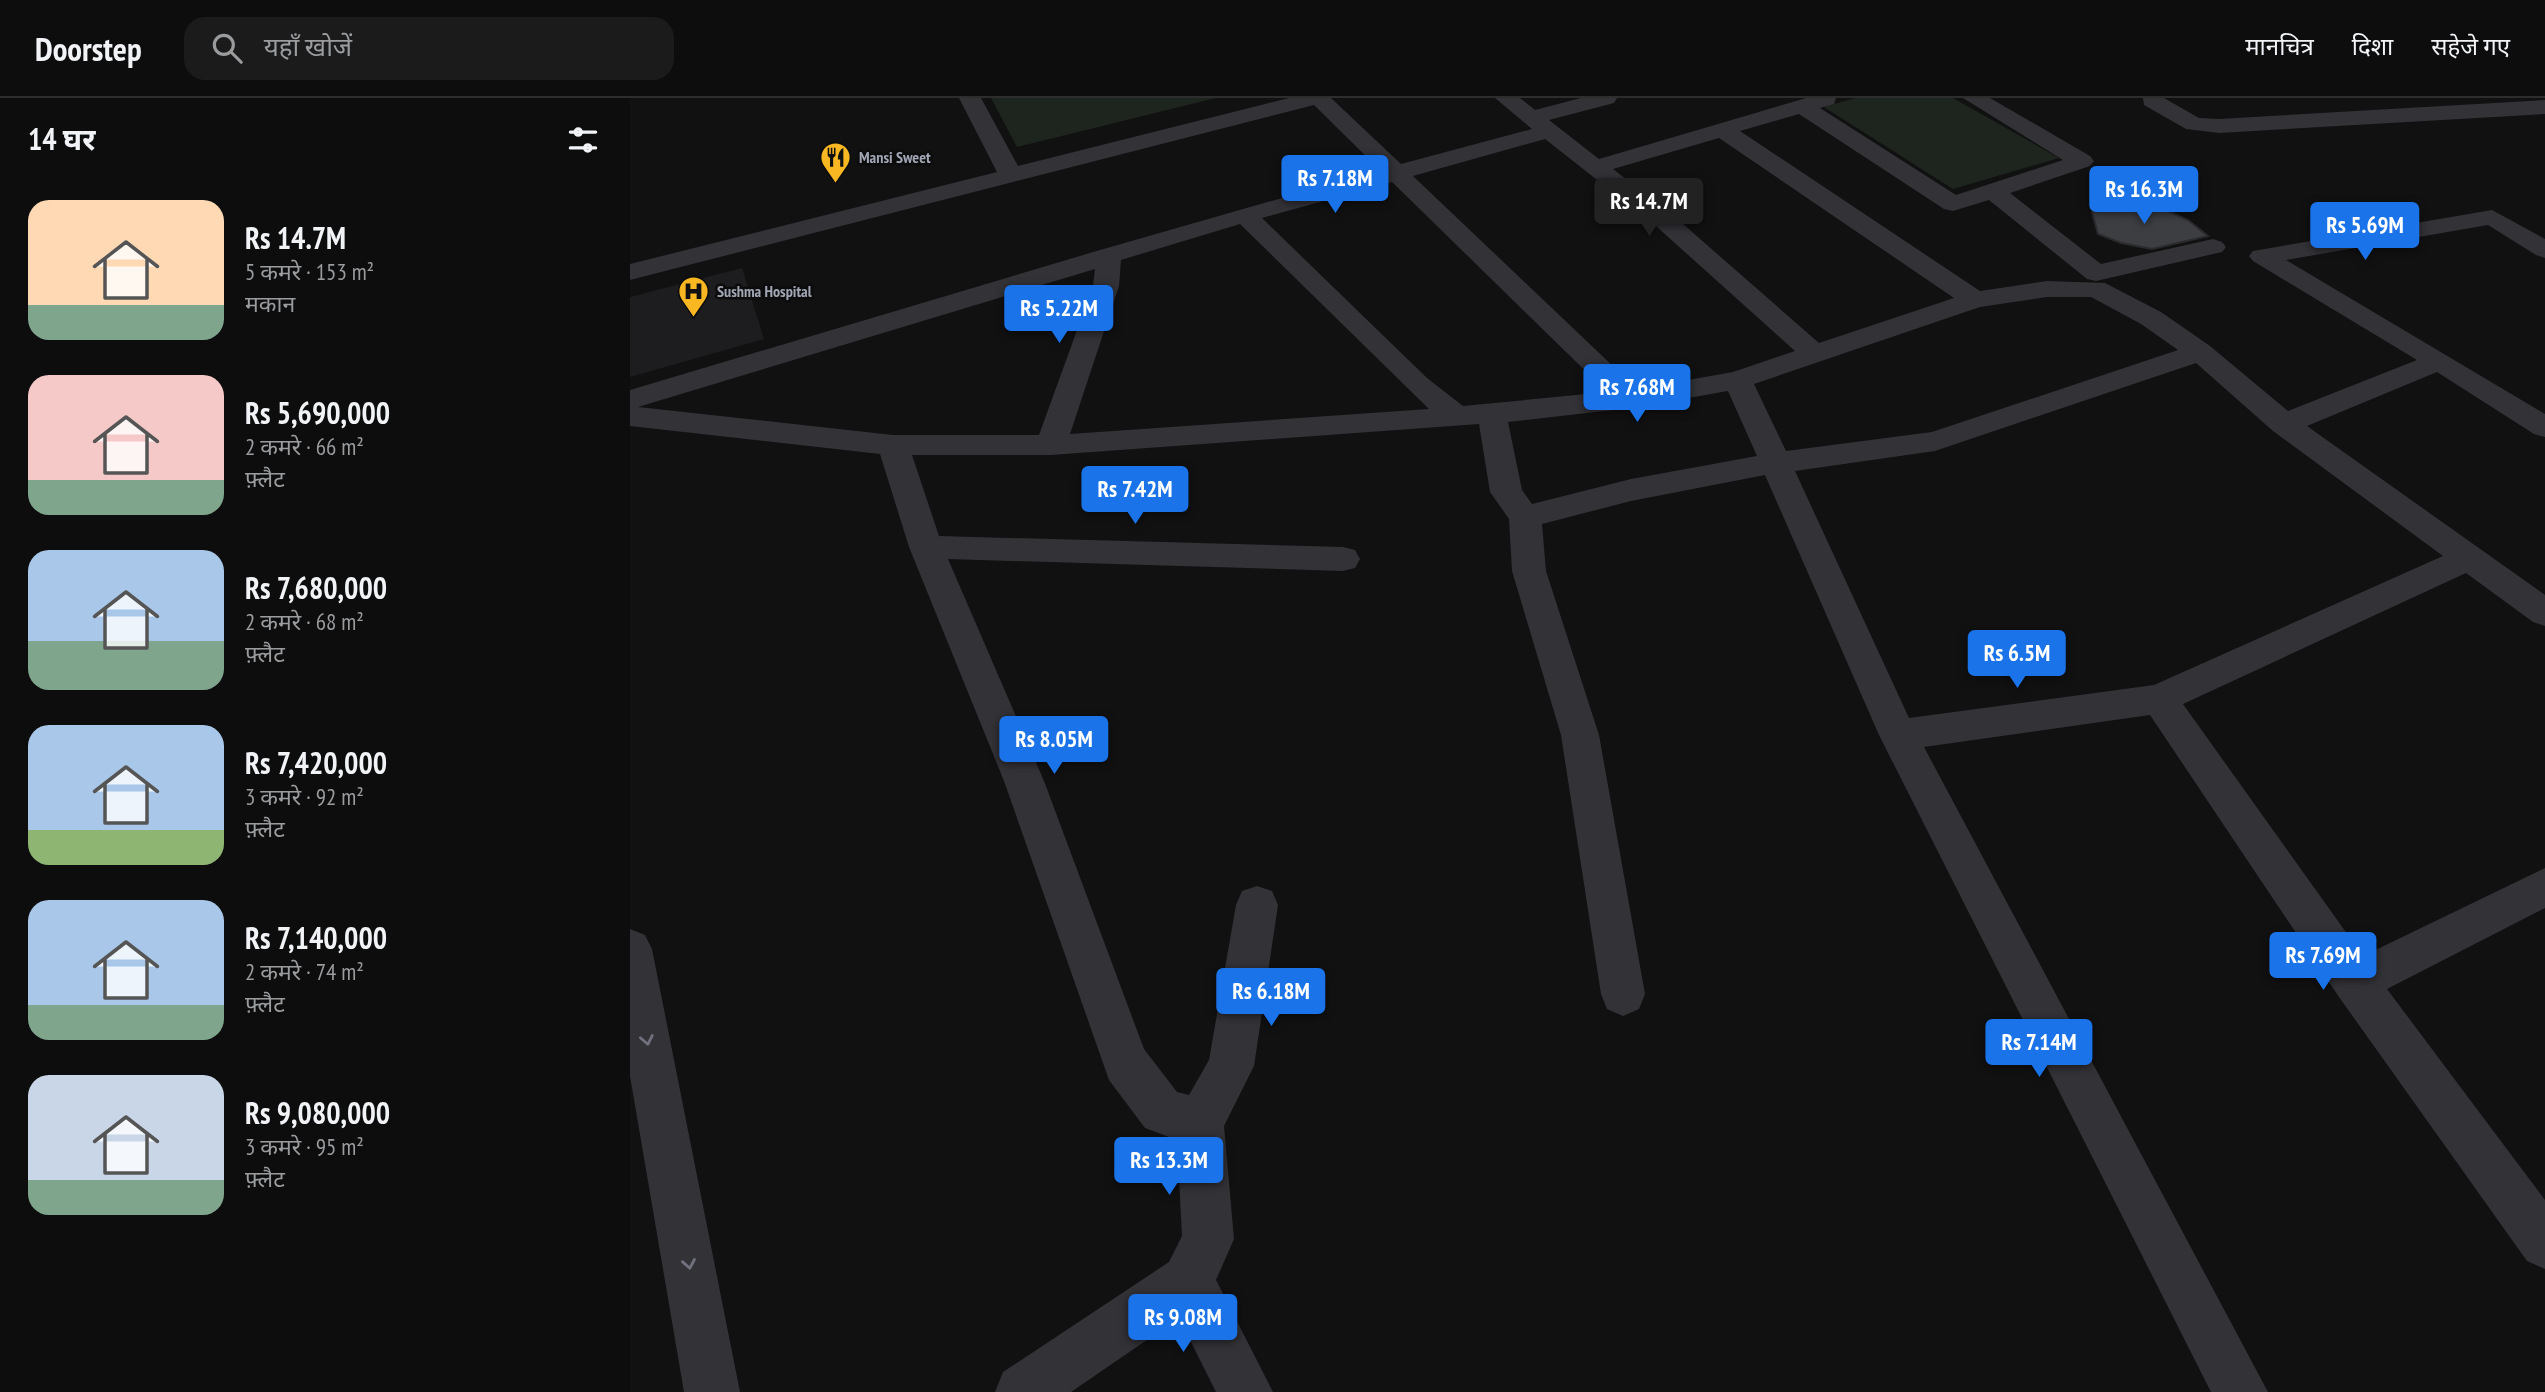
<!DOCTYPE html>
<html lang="hi">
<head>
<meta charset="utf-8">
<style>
  :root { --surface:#0d0d0e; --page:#1b1b1c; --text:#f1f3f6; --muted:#9a9c9e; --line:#2d2d2e; --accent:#1a73e8 }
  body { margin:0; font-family:"PT Sans Narrow","Noto Sans Devanagari",sans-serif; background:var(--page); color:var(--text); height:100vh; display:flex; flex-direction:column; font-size:26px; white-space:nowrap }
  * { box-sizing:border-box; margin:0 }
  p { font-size:23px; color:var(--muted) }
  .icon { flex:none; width:38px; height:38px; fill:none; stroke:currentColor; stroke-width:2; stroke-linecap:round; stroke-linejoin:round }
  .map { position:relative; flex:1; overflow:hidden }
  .side { display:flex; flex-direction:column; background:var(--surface); width:630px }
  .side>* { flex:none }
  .price { position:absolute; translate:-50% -60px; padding:0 16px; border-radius:7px; background:var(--accent); color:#fff; font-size:23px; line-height:46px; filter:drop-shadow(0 2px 4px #0008) }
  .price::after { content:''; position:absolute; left:50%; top:42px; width:21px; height:16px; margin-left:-10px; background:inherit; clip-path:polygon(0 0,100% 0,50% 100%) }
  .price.selected { background:#222; color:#fff }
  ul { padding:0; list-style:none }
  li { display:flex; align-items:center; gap:21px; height:175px; padding:0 28px }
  li span { display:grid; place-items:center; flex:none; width:196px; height:140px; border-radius:21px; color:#555 }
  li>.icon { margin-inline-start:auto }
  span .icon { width:84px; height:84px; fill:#fffc; stroke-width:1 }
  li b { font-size:30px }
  h2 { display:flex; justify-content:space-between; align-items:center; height:84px; padding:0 28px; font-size:30px }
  header { display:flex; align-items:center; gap:42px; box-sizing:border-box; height:98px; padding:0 35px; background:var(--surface); border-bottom:2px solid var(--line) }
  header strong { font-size:33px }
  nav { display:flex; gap:38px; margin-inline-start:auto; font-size:24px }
  .search { width:490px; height:63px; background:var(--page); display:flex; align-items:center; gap:18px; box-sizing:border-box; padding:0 24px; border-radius:21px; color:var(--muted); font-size:26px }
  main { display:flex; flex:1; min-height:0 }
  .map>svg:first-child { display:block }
</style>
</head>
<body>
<header>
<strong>Doorstep</strong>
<div class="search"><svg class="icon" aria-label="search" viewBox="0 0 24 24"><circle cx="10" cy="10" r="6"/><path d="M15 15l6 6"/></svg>यहाँ खोजें</div>
<nav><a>मानचित्र</a><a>दिशा</a><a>सहेजे गए</a></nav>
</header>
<main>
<section class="side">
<h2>14 घर<svg class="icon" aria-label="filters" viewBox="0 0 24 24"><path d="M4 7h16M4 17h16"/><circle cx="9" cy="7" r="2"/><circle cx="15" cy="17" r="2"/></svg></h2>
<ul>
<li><span style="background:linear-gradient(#ffd9b3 75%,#7fa58c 0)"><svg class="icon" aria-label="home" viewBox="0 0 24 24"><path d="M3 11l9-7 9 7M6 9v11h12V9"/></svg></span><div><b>Rs 14.7M</b><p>5 कमरे · 153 m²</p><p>मकान</p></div></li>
<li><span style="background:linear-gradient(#f6c9c9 75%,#7fa58c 0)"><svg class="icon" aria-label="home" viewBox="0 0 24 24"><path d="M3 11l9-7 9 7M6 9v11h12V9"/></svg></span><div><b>Rs 5,690,000</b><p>2 कमरे · 66 m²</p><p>फ़्लैट</p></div></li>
<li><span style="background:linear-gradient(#a9c7e8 65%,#7fa58c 0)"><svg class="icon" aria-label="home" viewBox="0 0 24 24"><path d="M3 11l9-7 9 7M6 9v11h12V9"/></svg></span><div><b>Rs 7,680,000</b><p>2 कमरे · 68 m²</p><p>फ़्लैट</p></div></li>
<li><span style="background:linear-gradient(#a9c7e8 75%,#8fb573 0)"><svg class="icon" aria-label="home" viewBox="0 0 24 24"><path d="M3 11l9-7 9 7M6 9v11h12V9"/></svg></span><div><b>Rs 7,420,000</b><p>3 कमरे · 92 m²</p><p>फ़्लैट</p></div></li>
<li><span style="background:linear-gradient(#a9c7e8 75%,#7fa58c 0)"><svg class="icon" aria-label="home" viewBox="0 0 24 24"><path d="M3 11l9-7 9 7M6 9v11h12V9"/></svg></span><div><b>Rs 7,140,000</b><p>2 कमरे · 74 m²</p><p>फ़्लैट</p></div></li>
<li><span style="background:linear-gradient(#c9d6e8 75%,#7fa58c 0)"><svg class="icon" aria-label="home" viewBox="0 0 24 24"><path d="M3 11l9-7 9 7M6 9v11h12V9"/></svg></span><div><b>Rs 9,080,000</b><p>3 कमरे · 95 m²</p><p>फ़्लैट</p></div></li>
</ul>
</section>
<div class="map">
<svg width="1915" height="1294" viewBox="0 0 1915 1294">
  <rect width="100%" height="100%" fill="#111112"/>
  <path fill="#1d1d1f" d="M112 170 134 241 0 279V199Z"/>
  <path fill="#1d251e" d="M361 0H586L387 49Z
    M1225 0H1323L1429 60 1323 91 1194 9Z"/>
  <path fill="#3d3e42" stroke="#2b2b2e" stroke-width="2" d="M1486 105 1534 111 1558 122 1578 138 1522 151 1491 145 1468 136 1462 114Z"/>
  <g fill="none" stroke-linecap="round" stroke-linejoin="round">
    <path fill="#323237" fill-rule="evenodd" d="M329 0H351L388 68 659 0H701L771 66 902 31 865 0H890L905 12 951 0H987L984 5 919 22 969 61 1176 0H1206L1204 6 1190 10 1326 97 1433 62 1333 0H1360L1460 58 1464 63 1460 68 1380 95 1471 166 1583 141 1592 144 1596 149 1592 154 1466 183 1457 181 1359 102 1323 113 1314 111 1169 16 1110 33 1350 193 1417 183 1475 185 1531 214 1580 248 1658 313 1787 262 1623 163 1619 158 1623 153 1862 112 1915 141V160L1906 157 1858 127 1656 162 1915 316V339L1904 336 1807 274 1677 328 1915 497V528L1903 524 1836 475 1553 606 1733 858 1915 770V810L1757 891 1915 1102V1171L1897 1163 1709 899 1520 617 1294 649 1638 1294H1581L1249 637 1135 377 1001 403 912 426 916 473 969 637 1015 896 1009 911 993 918 977 911 971 896 931 637 882 473 879 421 860 394 849 326 421 357H282L309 438 713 449 725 452 730 461 725 470 713 473 318 461 414 683 514 951 547 994 559 997 579 962 606 807 612 793 627 788 642 793 648 807 624 968 594 1028 604 1141 586 1182 643 1294H586L549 1220 441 1294H365L373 1274 539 1164 552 1138 547 1042 515 1030 479 982 374 683 279 449 250 356 0 328V292L470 152 750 72 684 7 0 182V166L367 74ZM1089 40 1324 200 1189 245 1045 119 983 71ZM915 41 1027 129 1165 253 1103 274 1007 291 783 78ZM762 84 977 294 833 308 797 280 632 120ZM610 126 799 311 440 336 489 188 491 162ZM465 171 463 188 409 337H263L8 309ZM1417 199H1461L1511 226 1548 252 1302 334 1156 353 1124 286 1350 209ZM1566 265 1643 333 1813 458 1524 587 1279 620 1165 373 1305 353ZM1098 293 1127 358 1001 381 902 406 892 392 878 324 1001 310Z
      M1513 0H1534L1569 20 1589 21 1915 2V16L1589 35 1556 31 1514 7Z
      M0 831 15 837 22 851 110 1294H54L0 978Z"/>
  </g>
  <defs><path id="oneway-chevron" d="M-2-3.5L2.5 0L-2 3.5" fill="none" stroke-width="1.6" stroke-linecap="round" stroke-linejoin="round" transform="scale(1.75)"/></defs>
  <g stroke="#6f727c">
    <use href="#oneway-chevron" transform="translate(17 942) rotate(79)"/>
    <use href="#oneway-chevron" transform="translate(59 1166) rotate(80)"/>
  </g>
  <defs>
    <symbol id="restaurant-pin" viewBox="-11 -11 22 30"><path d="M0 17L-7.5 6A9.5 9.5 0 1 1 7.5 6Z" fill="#f9b722" stroke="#0c0c0d"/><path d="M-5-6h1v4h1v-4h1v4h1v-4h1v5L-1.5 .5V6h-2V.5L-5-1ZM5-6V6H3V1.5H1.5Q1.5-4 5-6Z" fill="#111"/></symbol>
    <symbol id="hospital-pin" viewBox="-11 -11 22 30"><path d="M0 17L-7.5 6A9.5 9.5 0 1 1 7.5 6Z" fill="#f9b722" stroke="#0c0c0d"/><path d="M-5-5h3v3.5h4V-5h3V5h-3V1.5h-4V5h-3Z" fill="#111"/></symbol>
  </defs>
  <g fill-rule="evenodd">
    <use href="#restaurant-pin" x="188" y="42" width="35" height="47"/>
    <use href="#hospital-pin" x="46" y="176" width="35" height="47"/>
  </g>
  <g text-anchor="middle" stroke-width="5" stroke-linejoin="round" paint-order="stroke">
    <g font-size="16" font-weight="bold" fill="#a1a6b4" stroke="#0c0c0d" text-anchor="start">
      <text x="229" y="65">Mansi Sweet</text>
      <text x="87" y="199">Sushma Hospital</text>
    </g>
  </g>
</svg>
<b class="price" style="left:705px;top:117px">Rs 7.18M</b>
<b class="price" style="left:1514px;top:128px">Rs 16.3M</b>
<b class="price selected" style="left:1019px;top:140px">Rs 14.7M</b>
<b class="price" style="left:1735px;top:164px">Rs 5.69M</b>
<b class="price" style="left:429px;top:247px">Rs 5.22M</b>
<b class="price" style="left:1007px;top:326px">Rs 7.68M</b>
<b class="price" style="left:505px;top:428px">Rs 7.42M</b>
<b class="price" style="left:1387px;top:592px">Rs 6.5M</b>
<b class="price" style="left:424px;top:678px">Rs 8.05M</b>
<b class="price" style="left:1693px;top:894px">Rs 7.69M</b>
<b class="price" style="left:641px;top:930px">Rs 6.18M</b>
<b class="price" style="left:1409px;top:981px">Rs 7.14M</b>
<b class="price" style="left:539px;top:1099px">Rs 13.3M</b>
<b class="price" style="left:553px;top:1256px">Rs 9.08M</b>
</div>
</main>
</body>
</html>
